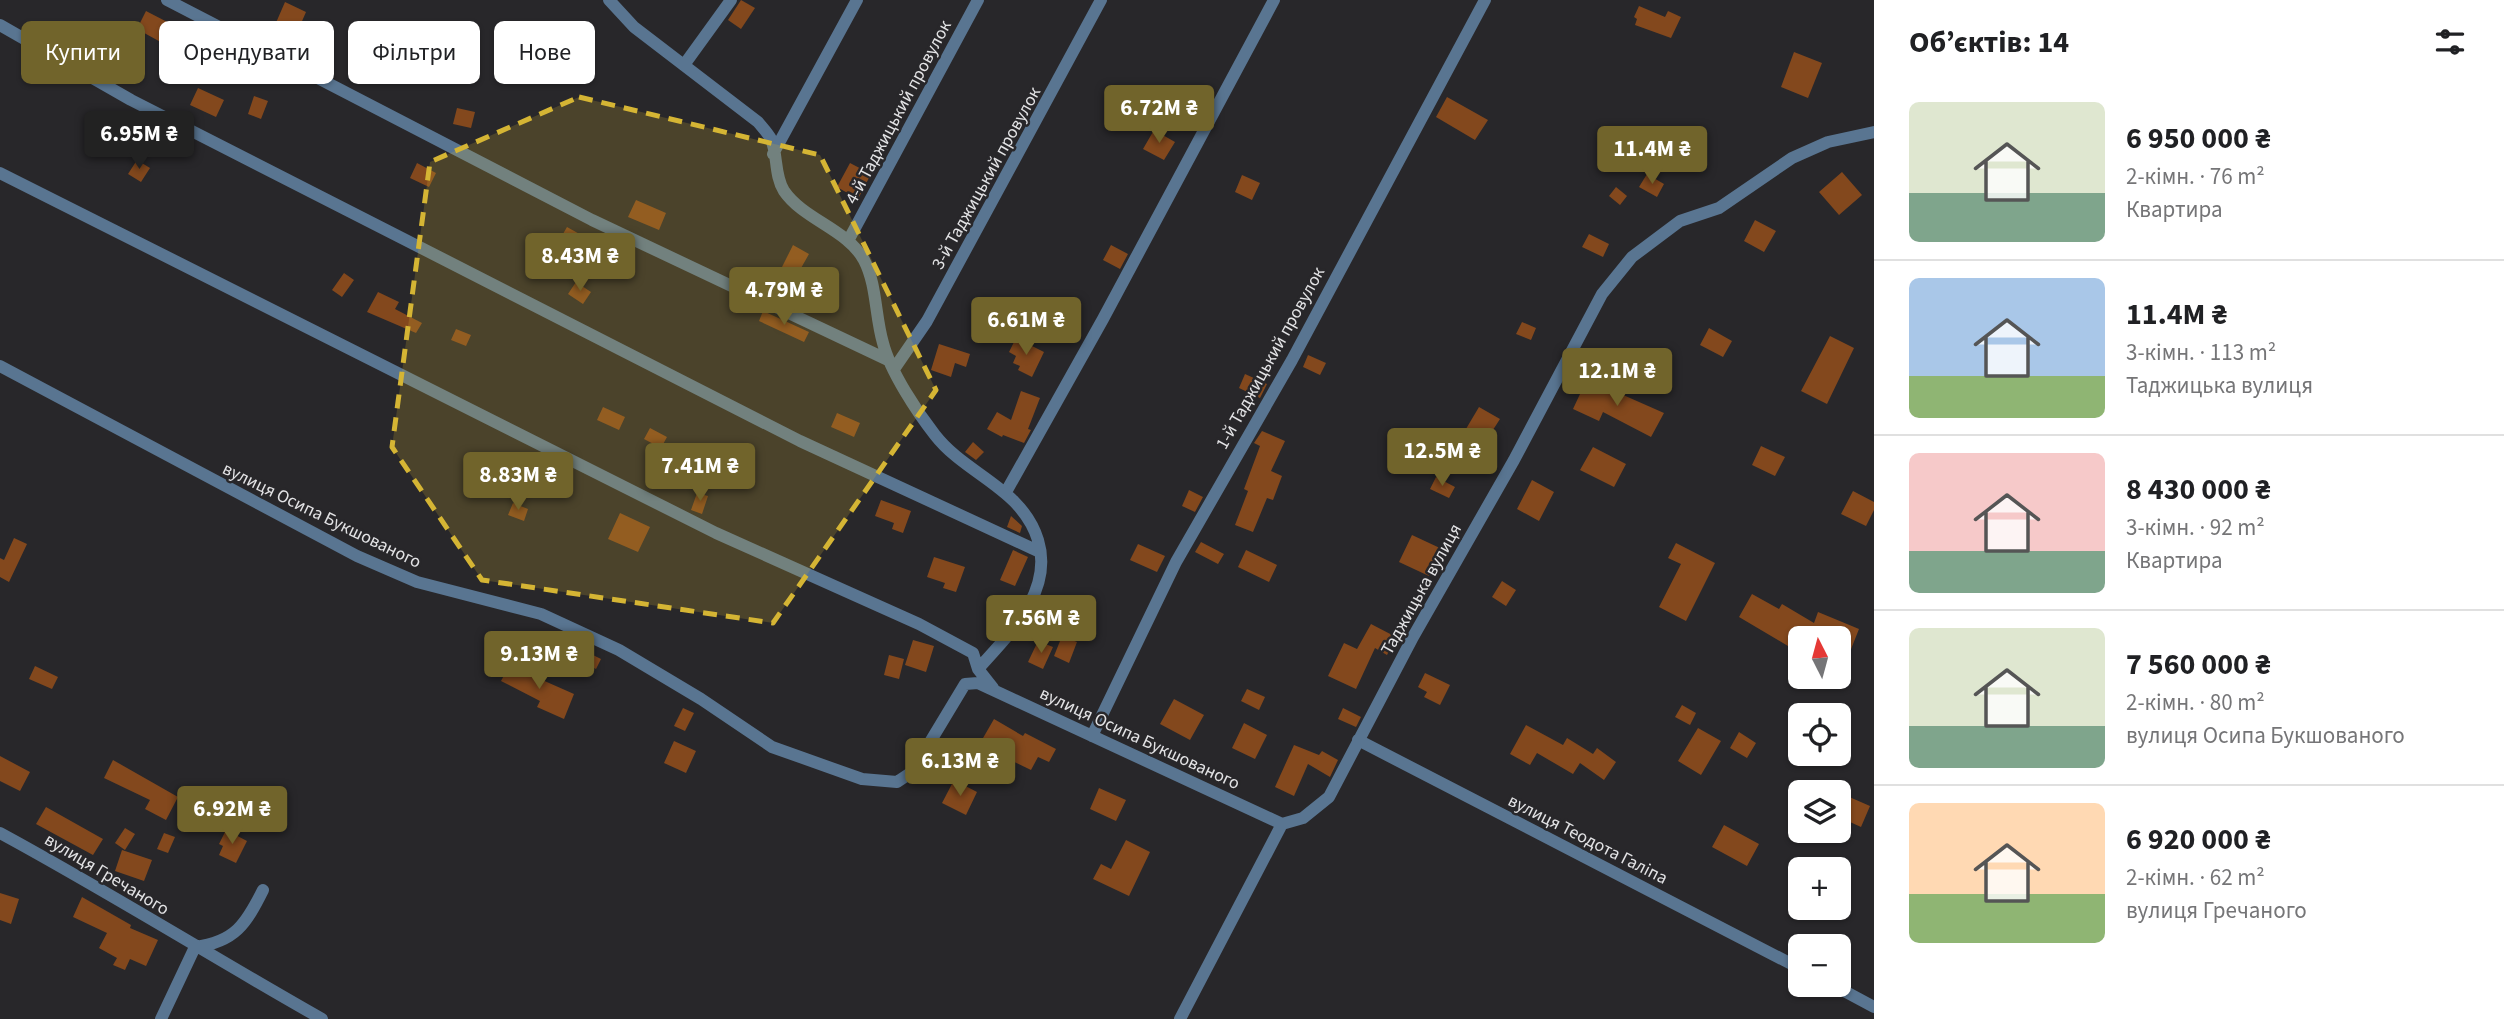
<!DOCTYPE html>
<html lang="uk">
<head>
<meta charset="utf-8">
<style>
  :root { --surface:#fff; --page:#f6f6f6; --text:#202124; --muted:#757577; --line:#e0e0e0; --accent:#71642b }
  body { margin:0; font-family:"Source Sans 3",sans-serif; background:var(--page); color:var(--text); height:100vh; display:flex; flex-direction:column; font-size:26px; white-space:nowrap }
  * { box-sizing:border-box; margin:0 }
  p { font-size:23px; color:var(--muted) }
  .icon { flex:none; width:38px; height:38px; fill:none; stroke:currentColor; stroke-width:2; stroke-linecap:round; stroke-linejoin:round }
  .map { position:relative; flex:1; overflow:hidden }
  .drawer { display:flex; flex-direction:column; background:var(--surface); width:630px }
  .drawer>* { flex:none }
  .guide { position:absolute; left:21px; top:21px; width:665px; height:63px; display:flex; gap:14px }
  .needle { width:46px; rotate:354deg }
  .buttons { position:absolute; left:1788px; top:626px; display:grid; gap:14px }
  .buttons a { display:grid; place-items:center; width:63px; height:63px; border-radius:10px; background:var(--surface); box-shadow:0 2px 5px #0004; font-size:35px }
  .price { position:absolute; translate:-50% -60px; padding:0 16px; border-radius:7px; background:var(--accent); color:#fff; font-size:23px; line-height:46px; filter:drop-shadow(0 2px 4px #0008) }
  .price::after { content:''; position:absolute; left:50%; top:42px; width:21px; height:16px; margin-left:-10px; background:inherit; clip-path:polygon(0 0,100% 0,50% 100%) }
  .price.on { background:#222; color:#fff }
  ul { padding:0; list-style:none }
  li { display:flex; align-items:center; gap:21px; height:175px; padding:0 35px }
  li+li { border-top:2px solid var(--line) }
  li span { display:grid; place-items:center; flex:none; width:196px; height:140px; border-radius:10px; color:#555 }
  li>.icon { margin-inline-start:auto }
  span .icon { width:84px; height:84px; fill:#fffc; stroke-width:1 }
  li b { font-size:30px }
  h2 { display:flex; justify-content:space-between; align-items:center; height:84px; padding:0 35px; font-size:30px }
  .tag { padding:0 24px; border-radius:10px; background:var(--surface); box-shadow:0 2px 5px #0004; font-size:24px; line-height:63px }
  .tag.on { background:var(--accent); color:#fff }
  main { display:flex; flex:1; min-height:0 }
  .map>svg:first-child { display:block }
</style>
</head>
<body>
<main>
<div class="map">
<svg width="1874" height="1019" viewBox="0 0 1874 1019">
  <rect width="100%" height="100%" fill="#28272a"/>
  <path fill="#83481d" d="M741 0 755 8 741 29 728 20Z
    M285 2 306 12 296 35 275 25Z
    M1639 6 1665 17 1668 11 1681 17 1671 38 1635 25 1637 19 1634 17Z
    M146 11 175 26 166 45 137 29Z
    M1794 52 1822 63 1808 98 1781 87Z
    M198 88 224 100 216 117 190 105Z
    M254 96 268 101 261 119 248 114Z
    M1447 97 1488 120 1475 140 1436 117Z
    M457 108 475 112 471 128 453 124Z
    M1154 130 1175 142 1164 160 1143 149Z
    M137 160 150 168 141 182 128 174Z
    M417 163 436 173 429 187 410 178Z
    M850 163 871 174 858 199 837 187Z
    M1842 172 1862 195 1839 215 1819 192Z
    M1647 174 1664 184 1657 197 1639 187Z
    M1242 175 1260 183 1252 200 1235 192Z
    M1616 187 1627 196 1620 205 1609 196Z
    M636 200 666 213 659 230 628 217Z
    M1755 220 1776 231 1764 252 1744 241Z
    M567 227 592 241 578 265 553 251Z
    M1589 234 1609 244 1603 257 1582 247Z
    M793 245 809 254 796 277 781 269Z
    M1111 245 1128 254 1120 269 1103 260Z
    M622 247 634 252 629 263 617 257Z
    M344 273 354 280 342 297 332 290Z
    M576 282 591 292 583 304 568 294Z
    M378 292 399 302 395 309 422 323 416 333 367 312Z
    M763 311 809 332 804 342 759 321Z
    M1522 322 1536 328 1531 340 1516 334Z
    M1709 328 1732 341 1723 357 1700 345Z
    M456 329 471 335 466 346 451 340Z
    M1830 336 1854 348 1827 404 1801 391Z
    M1016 338 1044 352 1032 377 1018 370 1020 366 1013 363 1016 356 1009 352Z
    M939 344 970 354 966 367 955 363 951 377 931 370Z
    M1308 355 1326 363 1320 375 1303 367Z
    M1245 374 1267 384 1260 398 1239 388Z
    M1587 379 1664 413 1651 437 1603 412 1599 421 1573 409Z
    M1021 391 1040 398 1028 429 1031 430 1024 443 1003 435 1002 437 987 429 997 412 1011 420Z
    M603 407 625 417 619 430 597 420Z
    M1479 407 1500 419 1491 433 1483 428 1463 464 1440 451 1450 433 1460 439Z
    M837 413 860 423 854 437 831 427Z
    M650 428 667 437 661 448 644 439Z
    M1262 431 1285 441 1271 471 1282 476 1273 500 1267 498 1253 532 1235 525 1248 491 1244 489 1260 446 1254 443Z
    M973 442 984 452 976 460 965 452Z
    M1761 446 1785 457 1775 476 1752 465Z
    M1593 447 1626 464 1614 487 1580 470Z
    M1436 477 1455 487 1449 498 1430 489Z
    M1532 480 1554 492 1539 521 1517 509Z
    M1189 490 1203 497 1195 512 1182 506Z
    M1853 491 1874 502V510L1866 526 1841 514Z
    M697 493 708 496 702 514 691 510Z
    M881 500 911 511 903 533 892 529 894 523 875 516Z
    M513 503 528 509 524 521 508 515Z
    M620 513 650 527 638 552 608 539Z
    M1011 516 1022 526 1020 533 1007 527Z
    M1412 535 1442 549 1429 576 1399 562Z
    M14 538 27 544 9 582 0 577V558L4 560Z
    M1201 542 1224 554 1218 564 1195 552Z
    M1676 543 1715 563 1686 621 1659 607 1681 564 1668 558Z
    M1138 544 1165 556 1157 572 1130 560Z
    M1013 550 1028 557 1015 586 1000 580Z
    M1246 550 1277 565 1269 582 1238 567Z
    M934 557 965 567 956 592 943 588 945 583 927 577Z
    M1502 581 1516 590 1506 606 1492 597Z
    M1752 594 1779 609 1782 604 1814 623 1818 612 1859 629 1840 677 1839 639H1812L1796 632 1788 646 1739 617Z
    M1371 624 1396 637 1387 655 1375 648 1356 689 1328 676 1344 643 1357 649Z
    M1062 636 1077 642 1069 663 1054 656Z
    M913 640 934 646 926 672 905 665Z
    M1038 641 1053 647 1043 669 1028 662Z
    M587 652 601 659 596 669 582 662Z
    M889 655 904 659 899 679 884 675Z
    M510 664 521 669 522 666 533 671 531 675 574 694 564 719 537 707 540 701 501 681Z
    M35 666 58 677 52 689 29 679Z
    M1425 673 1450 685 1440 705 1424 697 1427 692 1418 687Z
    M1247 689 1265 697 1259 710 1241 701Z
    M1174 699 1204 715 1190 740 1160 724Z
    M1682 705 1696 713 1690 725 1675 717Z
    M683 708 694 713 685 731 674 726Z
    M1343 708 1361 717 1356 727 1338 719Z
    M994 719 1023 736 1025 733 1056 749 1049 762 1038 757 1031 770 979 745Z
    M1244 723 1267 735 1255 759 1232 748Z
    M1526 725 1563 745 1567 738 1593 754 1597 748 1616 762 1604 780 1580 763 1573 774 1537 753 1530 765 1510 754Z
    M1698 728 1721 741 1701 775 1678 761Z
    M1739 732 1756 743 1747 758 1730 748Z
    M674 741 696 751 686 773 664 763Z
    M1294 745 1319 755 1322 751 1338 760 1330 777 1308 764 1294 796 1275 787Z
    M0 756 30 772 20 791 0 781Z
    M113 760 178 797 166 820 145 809 150 800 104 778Z
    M954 780 977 792 966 815 942 803Z
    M1099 788 1126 800 1116 821 1090 809Z
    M1847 796 1870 806 1861 827 1839 817Z
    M46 807 103 839 93 855 36 824Z
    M1724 825 1759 844 1747 866 1712 847Z
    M125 828 135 834 125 850 115 843Z
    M226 830 247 841 236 863 219 855 223 846 219 844Z
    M164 833 175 837 168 853 157 849Z
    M1126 840 1150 852 1129 896 1093 879 1101 864 1111 869Z
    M122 850 152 860 144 881 115 871Z
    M0 893 19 899 11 924 0 920Z
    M82 897 131 925 130 928 158 940 146 966 130 959 125 970 113 965 117 958 99 948 107 933 73 917Z"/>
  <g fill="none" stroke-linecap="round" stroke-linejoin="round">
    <path stroke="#597591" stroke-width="12" d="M167 0 592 220 888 360
      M609 0 634 27 758 122C762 127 768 133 771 139 778 155 774 175 784 191 804 220 847 229 864 260 877 285 875 316 883 343 890 371 917 412 935 435 966 475 1022 488 1038 540 1054 592 1009 634 978 669
      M0 25 131 100 800 441 1040 552
      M684 65 731 0
      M773 154 857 0
      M0 173 716 533 919 624 973 653 978 669 993 688
      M848 241 978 0
      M0 366 357 556 417 582 541 614 619 650 701 699 772 747 862 779 897 782 912 772 965 684 978 683 1282 824
      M894 369 927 321 1101 0
      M1006 492 1103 319 1274 0
      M1092 736 1176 562 1292 360 1485 0
      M1358 740 1801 969
      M0 833C109 892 214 958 322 1019
      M195 947C235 942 246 924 263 890
      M1833 985 1874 1007
      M161 1019 195 947
      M1180 1019 1282 824 1303 818 1329 797 1413 637 1514 460 1602 294 1632 257 1680 221 1719 208 1792 158 1828 142 1874 132"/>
  </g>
  <path fill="#d5b534" fill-opacity="0.2" stroke="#d5b534" stroke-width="5" stroke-dasharray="14 9" stroke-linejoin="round" d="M579 97 820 155 936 390 773 623 482 580 392 447 430 162Z"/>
  <g text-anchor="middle" stroke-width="5" stroke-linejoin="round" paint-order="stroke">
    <g font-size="18" fill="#e3e3e5" stroke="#28272a">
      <text transform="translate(898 112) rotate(-62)" y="6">4-й Таджицький провулок</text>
      <text transform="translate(986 178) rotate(-61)" y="6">3-й Таджицький провулок</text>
      <text transform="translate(1270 358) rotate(-61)" y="6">1-й Таджицький провулок</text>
      <text transform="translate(322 515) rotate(26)" y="6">вулиця Осипа Букшованого</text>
      <text transform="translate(1421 589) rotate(-61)" y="6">Таджицька вулиця</text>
      <text transform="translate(1140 738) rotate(25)" y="6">вулиця Осипа Букшованого</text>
      <text transform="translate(1588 839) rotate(27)" y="6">вулиця Теодота Галіпа</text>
      <text transform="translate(107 874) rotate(31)" y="6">вулиця Гречаного</text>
    </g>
  </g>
</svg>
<div class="buttons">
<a><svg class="needle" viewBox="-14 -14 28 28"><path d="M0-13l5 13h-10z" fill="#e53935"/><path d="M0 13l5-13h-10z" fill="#757577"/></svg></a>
<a><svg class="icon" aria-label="locate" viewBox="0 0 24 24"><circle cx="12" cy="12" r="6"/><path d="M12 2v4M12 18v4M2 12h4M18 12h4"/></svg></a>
<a><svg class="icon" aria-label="layers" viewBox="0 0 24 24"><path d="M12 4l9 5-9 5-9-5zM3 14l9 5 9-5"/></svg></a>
<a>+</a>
<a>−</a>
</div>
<b class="price" style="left:1159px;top:145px">6.72M ₴</b>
<b class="price on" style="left:139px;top:171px">6.95M ₴</b>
<b class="price" style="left:1652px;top:186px">11.4M ₴</b>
<b class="price" style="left:580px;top:293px">8.43M ₴</b>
<b class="price" style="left:784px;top:327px">4.79M ₴</b>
<b class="price" style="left:1026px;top:357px">6.61M ₴</b>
<b class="price" style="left:1617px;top:408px">12.1M ₴</b>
<b class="price" style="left:1442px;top:488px">12.5M ₴</b>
<b class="price" style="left:700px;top:503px">7.41M ₴</b>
<b class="price" style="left:518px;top:512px">8.83M ₴</b>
<b class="price" style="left:1041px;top:655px">7.56M ₴</b>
<b class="price" style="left:539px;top:691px">9.13M ₴</b>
<b class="price" style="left:960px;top:798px">6.13M ₴</b>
<b class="price" style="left:232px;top:846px">6.92M ₴</b>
<div class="guide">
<a class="tag on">Купити</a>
<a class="tag">Орендувати</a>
<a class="tag">Фільтри</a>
<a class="tag">Нове</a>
</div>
</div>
<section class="drawer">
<h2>Об’єктів: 14<svg class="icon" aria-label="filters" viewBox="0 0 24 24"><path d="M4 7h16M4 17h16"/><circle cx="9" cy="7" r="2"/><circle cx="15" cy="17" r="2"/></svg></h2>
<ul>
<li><span style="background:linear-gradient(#dfe7d0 65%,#7fa58c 0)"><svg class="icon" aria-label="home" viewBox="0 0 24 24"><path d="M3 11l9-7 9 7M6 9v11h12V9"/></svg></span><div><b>6 950 000 ₴</b><p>2-кімн. · 76 m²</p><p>Квартира</p></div></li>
<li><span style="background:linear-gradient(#a9c7e8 70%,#8fb573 0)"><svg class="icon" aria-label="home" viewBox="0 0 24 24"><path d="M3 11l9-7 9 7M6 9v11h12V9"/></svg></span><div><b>11.4M ₴</b><p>3-кімн. · 113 m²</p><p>Таджицька вулиця</p></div></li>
<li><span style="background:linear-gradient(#f6c9c9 70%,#7fa58c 0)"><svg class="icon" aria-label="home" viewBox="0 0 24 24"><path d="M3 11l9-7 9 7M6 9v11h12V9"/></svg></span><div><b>8 430 000 ₴</b><p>3-кімн. · 92 m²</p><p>Квартира</p></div></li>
<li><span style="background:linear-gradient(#dfe7d0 70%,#7fa58c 0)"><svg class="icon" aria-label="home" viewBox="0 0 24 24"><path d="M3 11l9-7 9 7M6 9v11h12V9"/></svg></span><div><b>7 560 000 ₴</b><p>2-кімн. · 80 m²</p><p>вулиця Осипа Букшованого</p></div></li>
<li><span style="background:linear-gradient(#ffd9b3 65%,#8fb573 0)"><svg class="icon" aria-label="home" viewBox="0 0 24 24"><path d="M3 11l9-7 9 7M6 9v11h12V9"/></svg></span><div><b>6 920 000 ₴</b><p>2-кімн. · 62 m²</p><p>вулиця Гречаного</p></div></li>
</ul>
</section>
</main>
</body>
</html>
